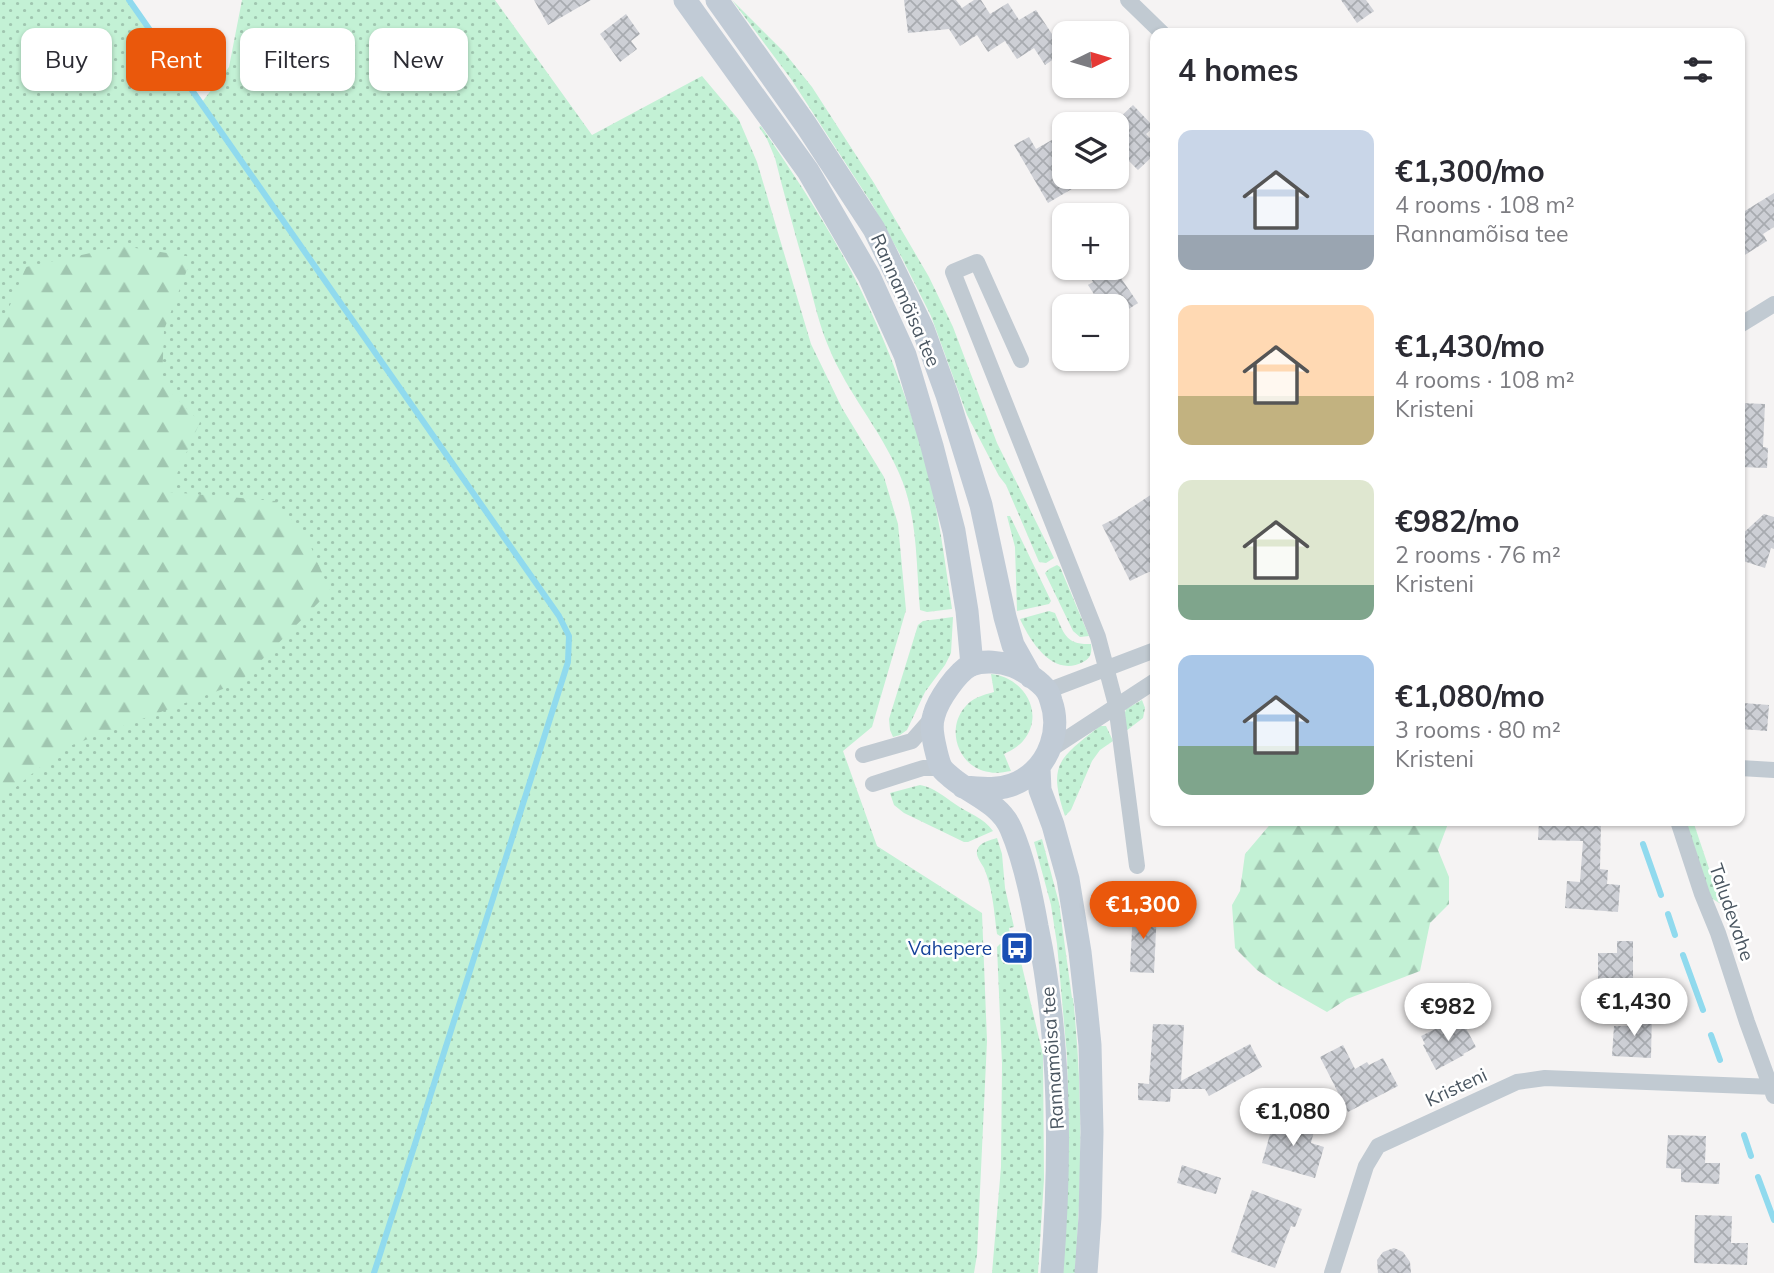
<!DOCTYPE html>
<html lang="en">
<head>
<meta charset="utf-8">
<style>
  :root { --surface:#fff; --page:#f7f7f7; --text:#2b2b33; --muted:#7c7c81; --accent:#ea580c }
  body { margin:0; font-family:Mulish,sans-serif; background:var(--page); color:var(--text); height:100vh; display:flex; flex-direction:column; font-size:26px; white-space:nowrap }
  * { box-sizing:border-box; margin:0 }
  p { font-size:23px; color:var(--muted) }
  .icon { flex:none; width:38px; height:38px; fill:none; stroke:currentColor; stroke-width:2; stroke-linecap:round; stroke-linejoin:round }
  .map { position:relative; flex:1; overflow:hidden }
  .panel { position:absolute; left:1150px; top:28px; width:595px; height:798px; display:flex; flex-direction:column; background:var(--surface); border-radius:14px; box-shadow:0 2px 5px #0004 }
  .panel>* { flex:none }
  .banner { position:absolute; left:21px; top:28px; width:665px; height:63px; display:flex; gap:14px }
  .needle { width:46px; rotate:85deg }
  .tools { position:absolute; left:1052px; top:21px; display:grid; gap:14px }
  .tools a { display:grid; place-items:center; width:77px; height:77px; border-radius:14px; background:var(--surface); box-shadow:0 2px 5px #0004; font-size:35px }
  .price { position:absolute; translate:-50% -60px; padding:0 16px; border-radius:24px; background:#fff; color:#222; font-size:23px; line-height:46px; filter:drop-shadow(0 2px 4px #0008) }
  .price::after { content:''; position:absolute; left:50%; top:42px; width:21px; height:16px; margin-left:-10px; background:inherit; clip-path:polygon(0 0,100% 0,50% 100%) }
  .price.current { background:var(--accent); color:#fff }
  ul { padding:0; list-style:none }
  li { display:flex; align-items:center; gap:21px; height:175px; padding:0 28px }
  li span { display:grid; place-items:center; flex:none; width:196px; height:140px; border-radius:14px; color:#555 }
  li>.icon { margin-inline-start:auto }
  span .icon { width:84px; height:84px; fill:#fffc; stroke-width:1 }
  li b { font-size:30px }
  h2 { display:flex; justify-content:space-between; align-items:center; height:84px; padding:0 28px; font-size:30px }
  .pill { padding:0 24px; border-radius:14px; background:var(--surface); box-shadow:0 2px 5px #0004; font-size:24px; line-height:63px }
  .pill.current { background:var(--accent); color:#fff }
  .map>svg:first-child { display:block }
</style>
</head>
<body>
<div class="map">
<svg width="1774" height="1273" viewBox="0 0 1774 1273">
  <defs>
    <pattern id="grass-dots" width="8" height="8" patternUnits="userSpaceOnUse" patternTransform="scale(1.75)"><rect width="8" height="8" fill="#c3f1d5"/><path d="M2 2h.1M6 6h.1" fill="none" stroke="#a0c6b0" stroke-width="1.8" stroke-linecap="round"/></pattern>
    <pattern id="forest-firs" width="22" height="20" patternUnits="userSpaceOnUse" patternTransform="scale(1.75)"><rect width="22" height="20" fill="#c3f1d5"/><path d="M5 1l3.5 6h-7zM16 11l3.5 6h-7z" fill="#a0c6b0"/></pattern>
    <pattern id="building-cross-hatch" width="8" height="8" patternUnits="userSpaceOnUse" patternTransform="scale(1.75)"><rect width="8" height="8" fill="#cdcfd5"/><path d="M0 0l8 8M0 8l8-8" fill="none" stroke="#a8abb0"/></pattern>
  </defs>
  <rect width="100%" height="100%" fill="#f5f3f3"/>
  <path fill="url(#grass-dots)" d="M0 0H129L202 102 229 67 242 0H495L592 135 702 76 739 120 757 162 811 344 842 408 884 477 898 524 906 610 872 727 843 751 877 846 982 913 987 1041 977 1255 974 1273H0Z
    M732 0 784 52 812 87 874 183 929 277 953 327 997 443 1054 558 1046 563 1039 562 1006 485 999 476 967 415 931 316 902 258 872 204 791 79Z
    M761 126C804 189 846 253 876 323 895 365 910 409 923 453 938 504 944 557 952 609L927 612 920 610C916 565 918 515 899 473 880 429 847 392 829 348 819 325 814 300 807 276 796 237 785 198 775 158L767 139 759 127Z
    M1007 516H1010L1051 601 1049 604 1017 611 1015 547Z
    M1057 565 1060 567 1089 636 1080 637 1073 631 1045 573 1049 569Z
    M1049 611 1055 613C1064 634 1066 645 1091 644 1092 653 1091 658 1083 662 1053 678 1030 641 1020 619Z
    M953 617 951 653 945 665 925 692 907 730 900 735 893 737 890 730 889 719 918 625 923 621Z
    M991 674C1024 677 1046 714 1023 741 1018 747 1010 751 1004 754L1011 771C1004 772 996 774 989 772 959 768 945 730 965 707 972 698 983 695 994 692Z
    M1142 700 1145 708 1143 718 1126 731 1124 716 1126 709Z
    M1100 726H1106L1113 741 1100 750 1092 761 1071 810 1065 816C1047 763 1060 758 1100 726Z
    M920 785C935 788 943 796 955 804 969 814 983 817 993 831L968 842H964L904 813 894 805 890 793Z
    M1685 821H1693L1721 904 1711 898Z
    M997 838 1002 854 1005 888 1014 927 1009 928 1010 934 1000 936 997 934C994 912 993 889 984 868 981 862 974 855 978 848 981 842 991 840 997 838Z
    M1042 839 1059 903 1072 998H1073C1083 1090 1082 1181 1075 1273H1063L1069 1134 1067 1056 1057 944 1051 905 1034 842Z
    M1000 944H1004L1007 957 1013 956 1016 963 1021 962 1043 1055 1044 1179 1038 1273H992L1001 1167 1002 1064 997 947Z"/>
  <path fill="url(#forest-firs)" d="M123 246 192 257 164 330 162 383 200 422 169 492 276 501 308 540 330 591 239 683 64 748 11 791 0 796V329L26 267Z
    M1273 821H1449L1438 850 1449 877V904L1430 923 1420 971 1347 999 1327 1012 1276 983 1257 970 1235 948 1232 905 1240 891 1245 854Z"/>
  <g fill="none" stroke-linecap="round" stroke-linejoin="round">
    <path stroke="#90daee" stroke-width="6" d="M129 0 559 616 569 636 568 662 374 1273
      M1636 821V822
      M1643 844 1661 895
      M1668 914 1675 935
      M1683 955 1703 1010
      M1711 1035 1720 1060
      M1744 1135 1751 1156
      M1758 1177 1774 1220"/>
  </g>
  <path fill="url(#building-cross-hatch)" d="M534 0H591L548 25Z
    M904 0H956L962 8 974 0H981L990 14 1008 3 1019 20 1036 10 1052 34 1064 26V52L1045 65 1034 48 1017 59 1005 41 988 52 977 35 960 46 949 29 908 33Z
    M1341 0H1366L1374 11 1357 23Z
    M626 14 640 34 631 41 637 49 620 62 600 34Z
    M1133 105 1154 127 1146 134 1155 143V154L1138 170 1124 156 1116 164V121Z
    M1029 137 1036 149 1057 137 1064 148V177H1092L1048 203 1014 145Z
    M1774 193V227L1763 234 1767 241 1740 258V214Z
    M1084 268H1114L1138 303 1118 316 1116 306H1107L1103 299 1099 302 1088 285 1093 282Z
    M1740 403 1765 404 1763 447 1768 448 1767 468 1740 467Z
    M1155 492V569L1130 581 1102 525 1116 518Z
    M1764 514 1774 517V549L1771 548 1765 568 1740 560V550L1742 542 1740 536Z
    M1743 703 1769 705 1767 731 1742 729Z
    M1539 821H1601L1600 869 1608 870 1607 884 1620 885 1618 912 1565 908 1567 881 1580 882 1583 841 1538 840Z
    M1133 909 1157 910 1154 973 1130 972Z
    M1617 941H1633V983H1598V953H1617Z
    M1633 1013H1652L1651 1058 1612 1056 1614 1026H1632Z
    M1460 1017 1476 1047 1463 1054 1464 1055 1436 1070 1423 1045 1425 1044 1421 1036Z
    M1153 1024 1184 1025 1181 1081 1250 1044 1262 1067 1209 1096 1205 1089H1171L1170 1102 1138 1100V1083L1149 1084Z
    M1343 1045 1355 1069 1367 1062 1369 1065 1383 1058 1398 1086 1348 1112 1320 1057Z
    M1275 1116 1315 1127 1311 1143 1324 1147 1315 1178 1262 1163Z
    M1668 1135 1706 1136 1705 1163H1720L1719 1184 1681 1182V1169L1666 1168Z
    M1182 1165 1221 1178 1216 1194 1177 1183Z
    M1252 1190 1302 1209 1295 1227 1291 1226 1275 1268 1231 1252Z
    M1695 1215 1732 1216 1731 1243H1748L1747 1265 1694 1263Z
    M1394 1248 1403 1252 1410 1262 1411 1273H1378L1377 1260 1383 1252Z"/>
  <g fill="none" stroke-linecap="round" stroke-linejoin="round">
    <path stroke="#c1cad2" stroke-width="16" d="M1128 0 1162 33
      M1740 325 1774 304
      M1021 360 977 262 953 272 1098 637 1116 705 1137 866
      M1047 691 1155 650
      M1051 749 1155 681
      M863 755 912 741 934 716
      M1740 768 1774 770
      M873 784 923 768H941
      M1678 821 1702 894 1718 933 1747 1022 1774 1096
      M1332 1273 1366 1166 1378 1146 1517 1082 1545 1078 1774 1087"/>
    <path stroke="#c1cbd6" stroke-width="23" d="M685 0 808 171 869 276 905 355 932 446 954 531 967 611 972 665
      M717 0 806 125 874 229 923 329 947 395 981 505 1005 617 1013 645 1031 677
      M1039 768 1040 790 1053 825 1068 879 1080 952 1086 1005 1090 1045 1092 1132 1090 1217 1086 1273
      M963 787C984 789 1006 791 1024 779 1050 763 1061 729 1051 701 1050 697 1049 694 1047 691 1041 682 1023 670 1013 666 1001 662 984 660 971 665 957 672 938 700 934 715 932 721 932 730 933 736 934 743 938 761 941 767 943 771 949 775 952 778 972 795 1000 803 1011 829 1024 859 1031 893 1037 926 1061 1040 1061 1157 1052 1273"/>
  </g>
  <defs>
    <symbol id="bus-square" viewBox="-11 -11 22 22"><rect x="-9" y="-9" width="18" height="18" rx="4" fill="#1a4fb4" stroke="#fff"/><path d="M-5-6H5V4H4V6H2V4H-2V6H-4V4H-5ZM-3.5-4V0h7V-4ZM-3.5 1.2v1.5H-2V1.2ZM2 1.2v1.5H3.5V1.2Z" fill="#fff"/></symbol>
  </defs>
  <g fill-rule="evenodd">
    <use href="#bus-square" x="998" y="929" width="38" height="38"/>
  </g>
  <g text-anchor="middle" stroke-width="5" stroke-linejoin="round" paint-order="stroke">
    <g font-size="19" fill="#4a5661" stroke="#fff">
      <text transform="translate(906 300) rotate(66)" y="7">Rannamõisa tee</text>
      <text transform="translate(1732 912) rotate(71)" y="7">Taludevahe</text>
      <text transform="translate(1052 1058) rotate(-94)" y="7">Rannamõisa tee</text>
      <text transform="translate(1456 1087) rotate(-25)" y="7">Kristeni</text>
    </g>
    <g font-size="19" fill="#164399" stroke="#fff" text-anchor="end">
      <text x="992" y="955">Vahepere</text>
    </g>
  </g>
</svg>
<div class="tools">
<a><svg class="needle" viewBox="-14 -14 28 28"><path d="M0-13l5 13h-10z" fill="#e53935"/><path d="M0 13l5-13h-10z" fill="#7c7c81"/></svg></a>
<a><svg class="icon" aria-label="layers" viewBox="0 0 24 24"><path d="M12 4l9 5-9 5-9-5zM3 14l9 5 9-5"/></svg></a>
<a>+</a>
<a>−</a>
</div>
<b class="price current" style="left:1143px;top:941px">€1,300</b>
<b class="price" style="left:1634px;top:1038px">€1,430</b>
<b class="price" style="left:1448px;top:1043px">€982</b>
<b class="price" style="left:1293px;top:1148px">€1,080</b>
<div class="banner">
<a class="pill">Buy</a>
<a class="pill current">Rent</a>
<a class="pill">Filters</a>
<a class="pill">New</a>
</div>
<section class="panel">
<h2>4 homes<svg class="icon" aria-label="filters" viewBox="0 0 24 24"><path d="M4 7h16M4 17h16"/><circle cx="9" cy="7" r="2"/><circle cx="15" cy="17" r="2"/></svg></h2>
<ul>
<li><span style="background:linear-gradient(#c9d6e8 75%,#9aa5b1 0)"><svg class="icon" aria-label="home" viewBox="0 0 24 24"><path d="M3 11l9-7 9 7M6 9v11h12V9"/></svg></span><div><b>€1,300/mo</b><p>4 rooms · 108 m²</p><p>Rannamõisa tee</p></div></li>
<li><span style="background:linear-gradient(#ffd9b3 65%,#c2b280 0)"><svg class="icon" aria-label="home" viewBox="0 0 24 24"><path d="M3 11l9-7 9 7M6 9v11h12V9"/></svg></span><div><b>€1,430/mo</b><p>4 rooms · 108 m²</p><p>Kristeni</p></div></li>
<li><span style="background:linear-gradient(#dfe7d0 75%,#7fa58c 0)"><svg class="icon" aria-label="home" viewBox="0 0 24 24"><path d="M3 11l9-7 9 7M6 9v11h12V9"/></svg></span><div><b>€982/mo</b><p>2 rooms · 76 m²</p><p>Kristeni</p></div></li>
<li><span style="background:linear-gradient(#a9c7e8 65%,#7fa58c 0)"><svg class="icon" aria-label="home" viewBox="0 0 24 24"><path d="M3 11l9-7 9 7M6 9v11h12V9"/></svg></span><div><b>€1,080/mo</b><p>3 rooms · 80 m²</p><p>Kristeni</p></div></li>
</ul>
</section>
</div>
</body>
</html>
